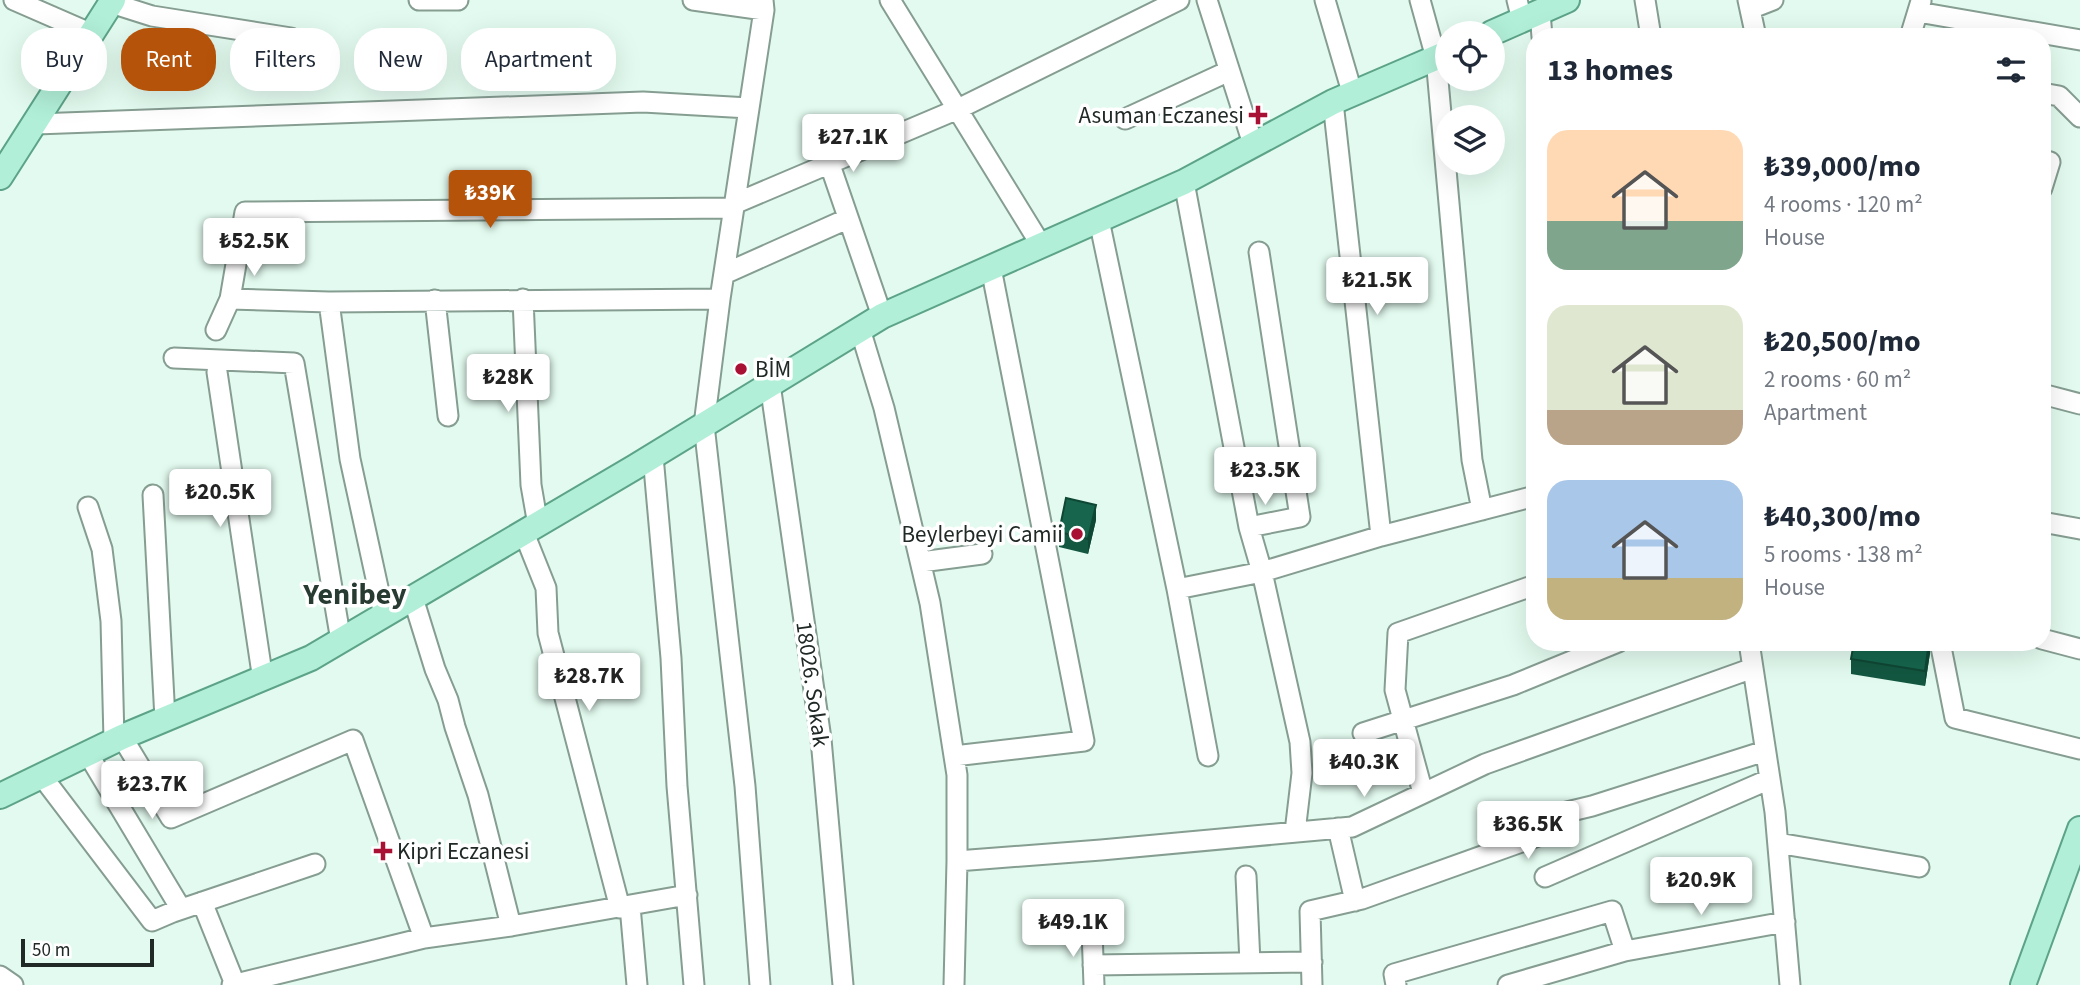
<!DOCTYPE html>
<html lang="en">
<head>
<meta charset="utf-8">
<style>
  :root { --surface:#fff; --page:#f2f2f3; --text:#1f2937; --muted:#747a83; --accent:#b45309 }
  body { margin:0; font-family:"Source Sans 3",sans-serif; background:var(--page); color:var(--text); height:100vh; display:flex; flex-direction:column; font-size:26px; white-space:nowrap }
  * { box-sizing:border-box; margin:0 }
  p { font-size:23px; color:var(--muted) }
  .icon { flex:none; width:38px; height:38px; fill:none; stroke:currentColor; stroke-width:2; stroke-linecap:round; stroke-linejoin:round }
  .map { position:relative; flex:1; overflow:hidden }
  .panel { position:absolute; left:1526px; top:28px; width:525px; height:623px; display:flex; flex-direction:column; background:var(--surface); border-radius:28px; box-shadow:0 7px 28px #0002 }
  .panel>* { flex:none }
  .banner { position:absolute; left:21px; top:28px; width:665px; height:63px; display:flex; gap:14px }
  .buttons { position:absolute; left:1435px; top:21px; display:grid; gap:14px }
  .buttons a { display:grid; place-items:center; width:70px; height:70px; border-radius:50%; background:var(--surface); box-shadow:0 7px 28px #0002; font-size:35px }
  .scale { position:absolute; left:21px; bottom:18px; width:133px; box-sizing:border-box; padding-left:7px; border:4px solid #202925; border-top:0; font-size:19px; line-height:24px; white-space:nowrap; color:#202925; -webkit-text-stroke:5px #fff; paint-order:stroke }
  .price { position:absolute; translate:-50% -60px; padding:0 16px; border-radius:7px; background:#fff; color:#222; font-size:23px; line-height:46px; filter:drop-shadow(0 2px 4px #0008) }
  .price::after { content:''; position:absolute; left:50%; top:42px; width:21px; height:16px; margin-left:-10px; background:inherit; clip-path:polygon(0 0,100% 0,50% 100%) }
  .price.active { background:var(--accent); color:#fff }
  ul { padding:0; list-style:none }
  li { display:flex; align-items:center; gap:21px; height:175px; padding:0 21px }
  li span { display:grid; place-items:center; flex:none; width:196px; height:140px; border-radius:21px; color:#555 }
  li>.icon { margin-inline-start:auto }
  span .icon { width:84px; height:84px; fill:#fffc; stroke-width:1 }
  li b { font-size:30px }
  h2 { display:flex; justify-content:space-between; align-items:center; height:84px; padding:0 21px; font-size:30px }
  .tag { padding:0 24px; border-radius:28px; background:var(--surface); box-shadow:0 7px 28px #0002; font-size:24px; line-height:63px }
  .tag.active { background:var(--accent); color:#fff }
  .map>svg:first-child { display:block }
</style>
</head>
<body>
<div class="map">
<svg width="2080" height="985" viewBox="0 0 2080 985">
  <rect width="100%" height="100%" fill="#e2faef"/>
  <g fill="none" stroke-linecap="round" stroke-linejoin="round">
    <defs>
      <path id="minor" d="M14 0 92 34
        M419 0H458
        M693 0 764 10
        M890 0 1041 245
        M1207 0 1253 144
        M1325 0 1352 92
        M1420 0 1436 58 1472 460 1482 510
        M1517 0 1522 20
        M1645 0 1651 37
        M1748 0 1756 37
        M111 3 152 16 291 38
        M1750 9 1773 0
        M1540 12 1542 37
        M1918 12 2080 40
        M1910 37 1921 1
        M2042 93 2059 96 2080 117
        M1333 102 1381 536
        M1125 119 1229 71
        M36 124 643 102 749 108
        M2042 160 2050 162 2042 188
        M829 162 882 316
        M1184 182 1249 527 1262 572 1300 742 1302 773 1295 832
        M734 204 958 109 1179 0
        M1099 220 1177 589 1208 756
        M724 274 847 219
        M230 299 329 302 720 299
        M523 299 531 485 538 525
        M435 300 448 416
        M329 302 350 459 384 615
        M860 329 884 408 930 603 957 775V861L954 985
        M216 330 230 299 245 212 734 208
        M174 358 294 363 341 641
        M217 372 263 680
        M770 384 821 739 843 985
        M2042 394 2080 404
        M653 456 671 658 677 786 694 985
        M153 495 165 719
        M88 507 102 549 111 621 114 740
        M2042 522 2080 529
        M1249 527 1300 517 1259 252
        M524 533 546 588 548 633 620 908
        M921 562 982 554
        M1177 589 1262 572 1381 536 1535 496
        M413 598 435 669 448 700 455 727 478 795 511 926
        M2042 639 2080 649
        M1749 642 1775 812 1790 985
        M1940 642 1955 718 2080 749
        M1363 733 1513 685 1618 642
        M122 737 171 818 353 740 424 938
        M88 754 181 909
        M954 756 1084 741 991 268
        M41 775 152 921 173 912 315 864
        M1423 793 1395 690 1398 633 1535 585
        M1338 828 1355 901
        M1778 843 1919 867
        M957 861 1101 850 1352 827 1485 764 1753 668
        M1246 876 1250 963
        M1545 877 1770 779
        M202 902 235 984
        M630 906 637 985
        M1092 931 1094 985
        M1625 951 1785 922
        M1093 965 1312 962
        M0 976 13 985
        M232 985 424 938 511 926 687 895
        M760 985 745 786 704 425 720 299 764 10 763 0
        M1312 985 1310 911 1362 899 1538 836 1542 818 1592 806 1765 751
        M1396 985 1394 974 1612 911 1625 951 1508 985"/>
      <path id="major" d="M1492 33 1567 0
        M0 177 113 0
        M0 796 122 737 311 658 635 467 882 316 1184 182 1333 102 1447 53
        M2023 985 2080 829"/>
    </defs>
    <use href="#minor" stroke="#869d92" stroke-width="23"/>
    <use href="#major" stroke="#5ca388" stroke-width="28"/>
    <use href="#minor" stroke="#fff" stroke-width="19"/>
    <use href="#major" stroke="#b1efd8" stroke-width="24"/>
  </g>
  <path fill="#135741" d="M1096 520 1088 554 1059 547V532Z
    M1930 642V653L1925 686 1851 674V659Z"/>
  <path fill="#0f4735" d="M1096 505V520L1088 554V539Z
    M1929 642 1930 653 1925 686V671Z"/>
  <path fill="#16654c" stroke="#0f4735" stroke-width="2" d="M1066 498 1096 505 1088 539 1059 532Z
    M1854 642H1929L1925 671 1851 659Z"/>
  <g fill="#a81034" stroke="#fff" stroke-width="2.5">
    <path d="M1254.5 104.5h7v7h7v7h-7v7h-7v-7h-7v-7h7z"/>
    <circle cx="741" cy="369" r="7"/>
    <circle cx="1077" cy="534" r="7"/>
    <path d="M379.5 840.5h7v7h7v7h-7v7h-7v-7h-7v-7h7z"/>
  </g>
  <g text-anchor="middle" stroke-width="7" stroke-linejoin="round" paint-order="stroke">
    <g font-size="23" fill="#202925" stroke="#fff" text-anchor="end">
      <text x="1244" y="123">Asuman Eczanesi</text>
      <text x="755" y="377" text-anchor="start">BİM</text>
      <text x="1063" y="542">Beylerbeyi Camii</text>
      <text x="397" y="859" text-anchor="start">Kipri Eczanesi</text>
    </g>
    <g font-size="23" fill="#202925" stroke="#fff">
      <text transform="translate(813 684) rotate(82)" y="8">18026. Sokak</text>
    </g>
    <g font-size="30" font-weight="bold" fill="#273b33" stroke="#fff">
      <text x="355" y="604">Yenibey</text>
    </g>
  </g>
</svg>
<div class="buttons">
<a><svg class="icon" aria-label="locate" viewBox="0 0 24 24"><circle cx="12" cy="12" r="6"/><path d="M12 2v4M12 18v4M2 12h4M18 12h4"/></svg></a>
<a><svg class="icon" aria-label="layers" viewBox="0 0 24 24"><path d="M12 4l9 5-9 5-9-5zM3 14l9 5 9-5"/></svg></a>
</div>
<div class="scale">50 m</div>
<b class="price" style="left:853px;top:174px">₺27.1K</b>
<b class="price active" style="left:490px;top:230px">₺39K</b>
<b class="price" style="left:254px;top:278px">₺52.5K</b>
<b class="price" style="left:1377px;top:317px">₺21.5K</b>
<b class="price" style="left:508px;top:414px">₺28K</b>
<b class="price" style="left:1265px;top:507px">₺23.5K</b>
<b class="price" style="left:220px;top:529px">₺20.5K</b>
<b class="price" style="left:589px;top:713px">₺28.7K</b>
<b class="price" style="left:1364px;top:799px">₺40.3K</b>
<b class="price" style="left:152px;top:821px">₺23.7K</b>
<b class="price" style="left:1528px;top:861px">₺36.5K</b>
<b class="price" style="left:1701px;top:917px">₺20.9K</b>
<b class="price" style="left:1073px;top:959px">₺49.1K</b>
<div class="banner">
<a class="tag">Buy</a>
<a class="tag active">Rent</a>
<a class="tag">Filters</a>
<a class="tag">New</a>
<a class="tag">Apartment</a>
</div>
<section class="panel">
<h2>13 homes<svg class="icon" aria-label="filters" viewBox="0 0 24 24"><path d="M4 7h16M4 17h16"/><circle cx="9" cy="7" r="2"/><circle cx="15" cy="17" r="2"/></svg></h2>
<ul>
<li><span style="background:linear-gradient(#ffd9b3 65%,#7fa58c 0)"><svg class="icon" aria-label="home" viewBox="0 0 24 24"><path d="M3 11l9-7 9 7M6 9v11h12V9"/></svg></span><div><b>₺39,000/mo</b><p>4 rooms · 120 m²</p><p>House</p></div></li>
<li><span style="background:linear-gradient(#dfe7d0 75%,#b9a48a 0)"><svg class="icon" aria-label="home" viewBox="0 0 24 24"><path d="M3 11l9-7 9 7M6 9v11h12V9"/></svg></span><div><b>₺20,500/mo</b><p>2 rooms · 60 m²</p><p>Apartment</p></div></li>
<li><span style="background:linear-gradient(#a9c7e8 70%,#c2b280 0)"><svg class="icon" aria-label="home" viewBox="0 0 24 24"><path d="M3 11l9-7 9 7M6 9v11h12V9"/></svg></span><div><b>₺40,300/mo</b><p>5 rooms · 138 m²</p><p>House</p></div></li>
</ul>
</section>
</div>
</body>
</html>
